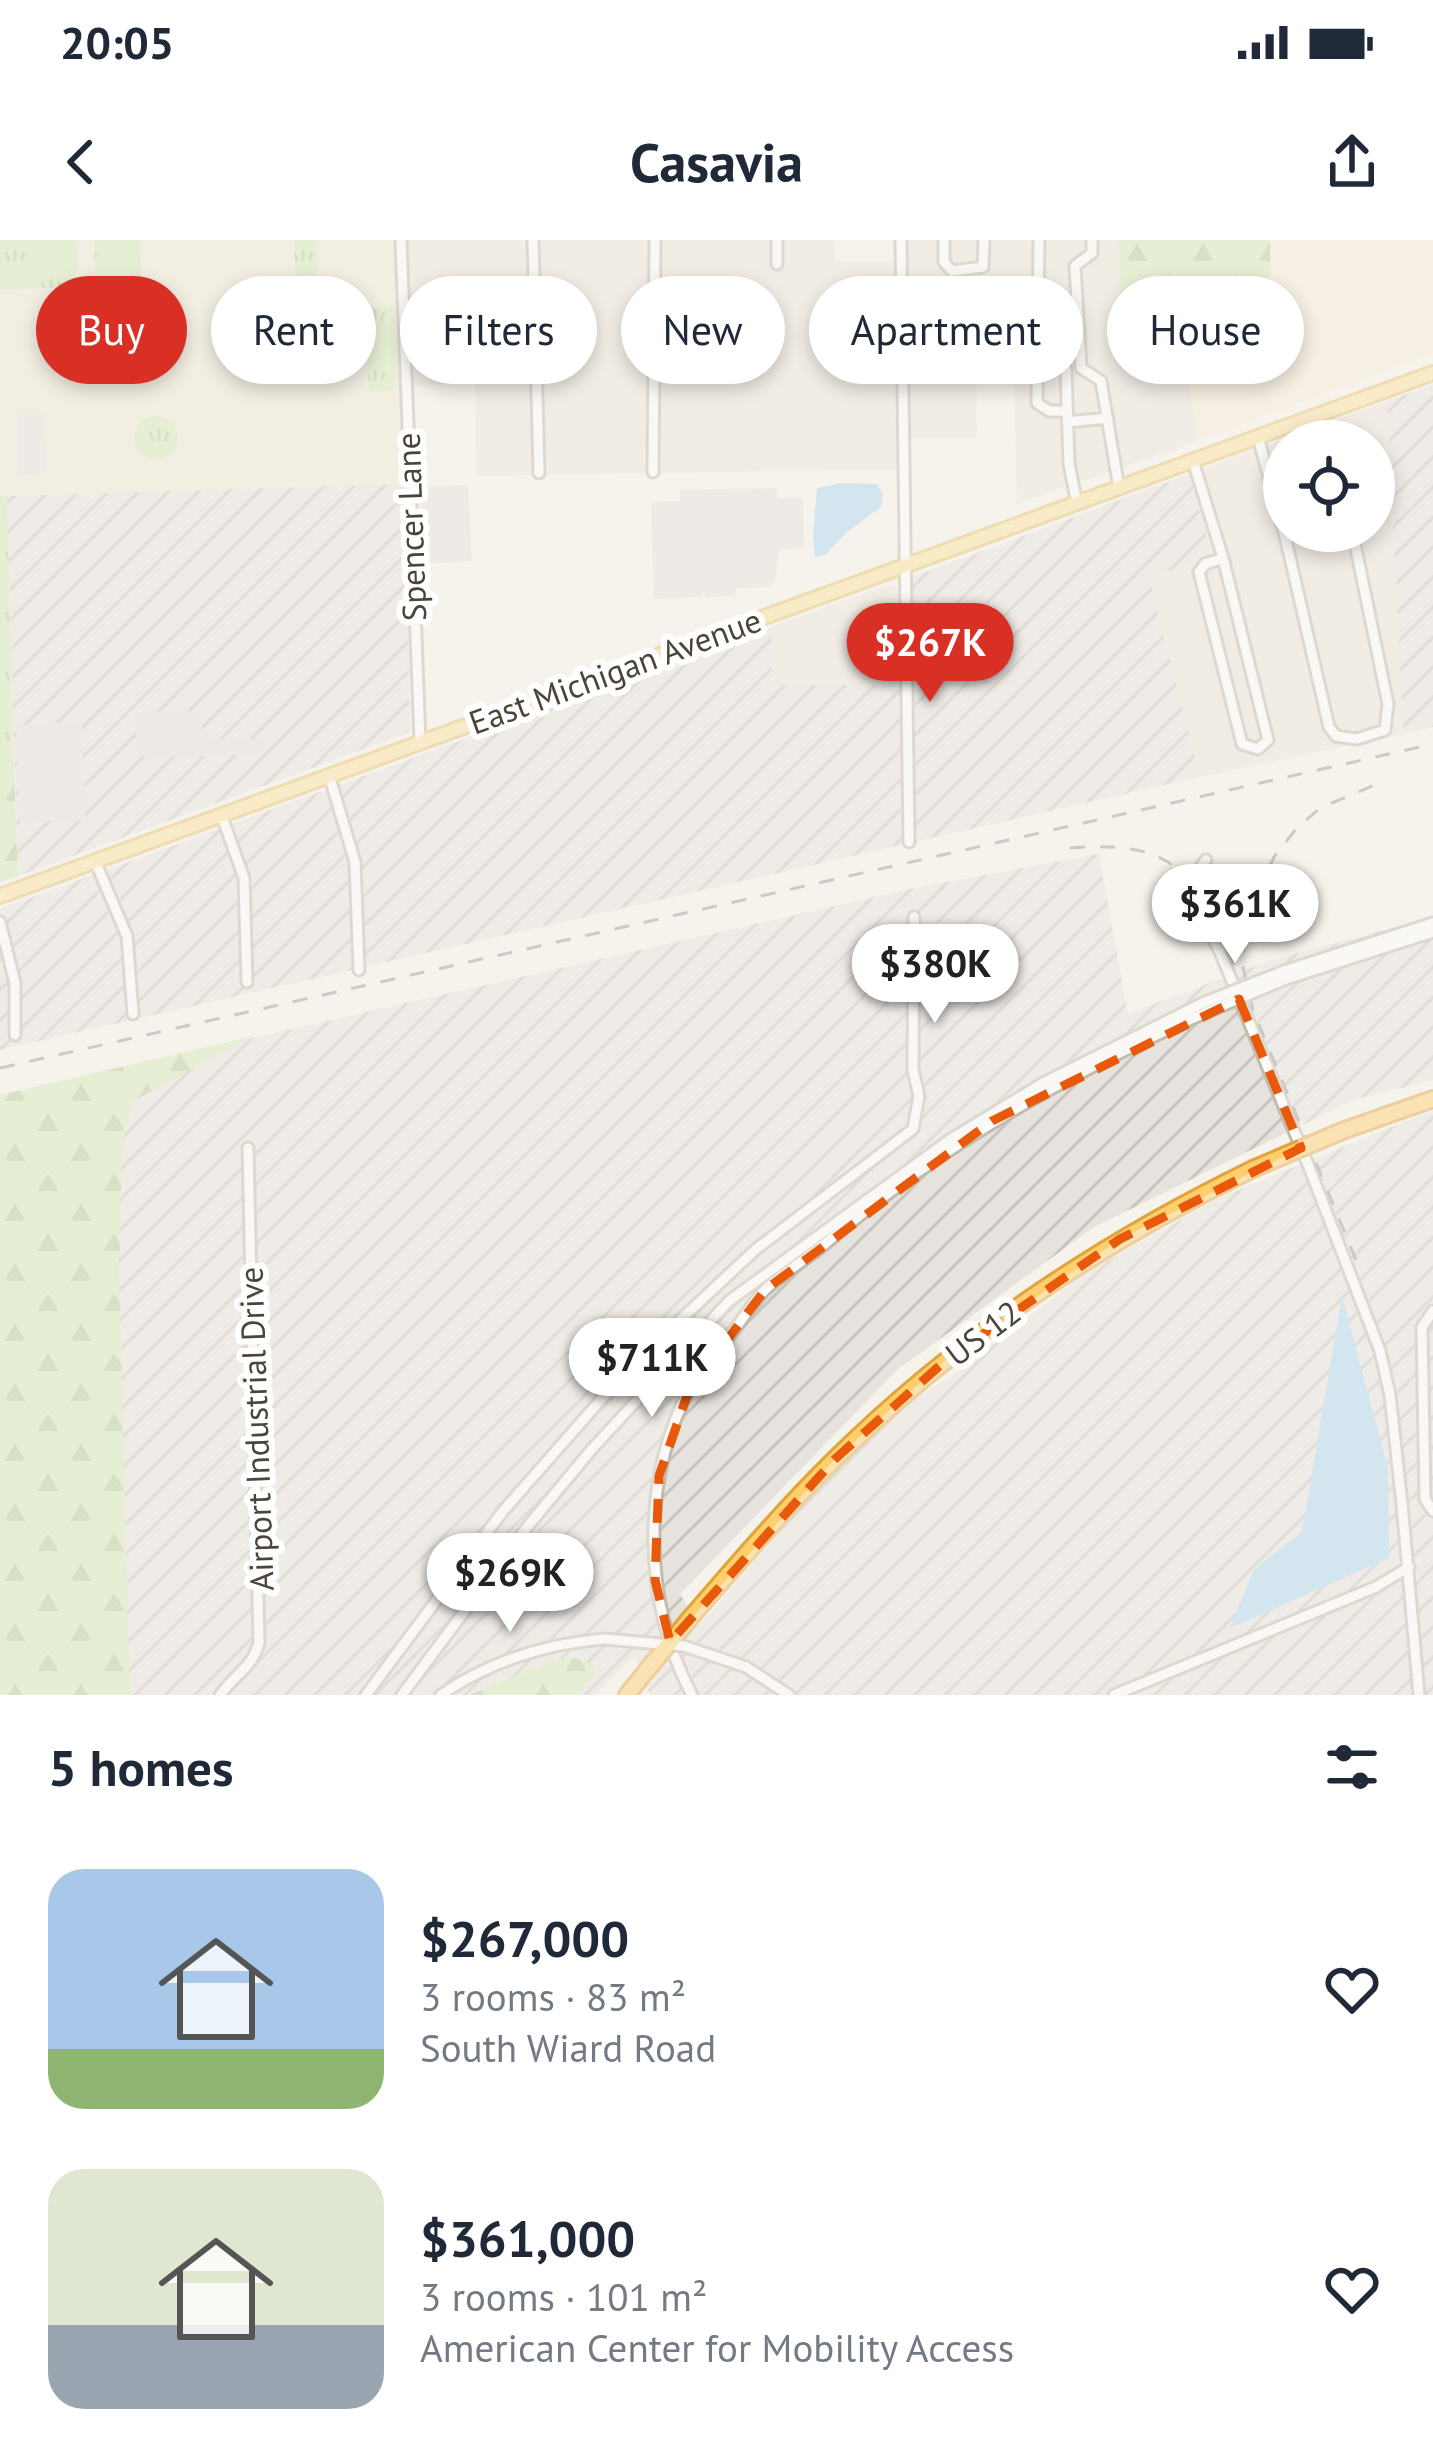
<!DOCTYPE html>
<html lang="en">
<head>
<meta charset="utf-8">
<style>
  :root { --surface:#fff; --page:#f6f6f7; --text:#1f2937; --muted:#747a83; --accent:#d93025 }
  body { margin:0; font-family:"PT Sans",sans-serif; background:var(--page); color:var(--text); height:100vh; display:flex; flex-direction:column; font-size:45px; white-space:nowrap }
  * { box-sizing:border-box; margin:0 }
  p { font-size:39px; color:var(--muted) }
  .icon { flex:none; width:66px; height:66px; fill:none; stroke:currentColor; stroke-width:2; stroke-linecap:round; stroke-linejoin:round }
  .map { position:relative; height:1455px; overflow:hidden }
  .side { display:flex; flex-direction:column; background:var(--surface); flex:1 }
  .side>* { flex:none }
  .guide { position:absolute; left:36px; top:36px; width:1362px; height:108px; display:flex; gap:24px }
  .tools { position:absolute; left:1263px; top:180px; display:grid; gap:24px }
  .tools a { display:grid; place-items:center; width:132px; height:132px; border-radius:50%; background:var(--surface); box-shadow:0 6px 18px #0003; font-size:60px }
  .price { position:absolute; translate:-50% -102px; padding:0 27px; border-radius:42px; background:#fff; color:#222; font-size:39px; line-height:78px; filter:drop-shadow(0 3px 6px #0008) }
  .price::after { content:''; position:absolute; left:50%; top:72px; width:36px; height:27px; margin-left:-18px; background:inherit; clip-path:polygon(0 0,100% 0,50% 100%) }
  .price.active { background:var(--accent); color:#fff }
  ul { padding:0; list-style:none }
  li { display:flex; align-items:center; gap:36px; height:300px; padding:0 48px }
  li span { display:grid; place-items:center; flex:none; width:336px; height:240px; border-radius:36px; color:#555 }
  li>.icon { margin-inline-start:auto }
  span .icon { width:144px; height:144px; fill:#fffc; stroke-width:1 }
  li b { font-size:51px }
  h2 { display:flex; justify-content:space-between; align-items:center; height:144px; padding:0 48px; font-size:51px }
  .tag { padding:0 42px; border-radius:54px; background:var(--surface); box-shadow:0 6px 18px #0003; font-size:42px; line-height:108px }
  .tag.active { background:var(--accent); color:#fff }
  .status { display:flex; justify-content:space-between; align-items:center; height:84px; padding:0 60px; background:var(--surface); direction:ltr }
  .status svg { height:33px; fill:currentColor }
  header { display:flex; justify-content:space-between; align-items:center; height:156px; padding:0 48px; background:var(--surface); font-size:54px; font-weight:700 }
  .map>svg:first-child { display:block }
</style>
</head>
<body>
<div class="status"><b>20:05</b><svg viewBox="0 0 49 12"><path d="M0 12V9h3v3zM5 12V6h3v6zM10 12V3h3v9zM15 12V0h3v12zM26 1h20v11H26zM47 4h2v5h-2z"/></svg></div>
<header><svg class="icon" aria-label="back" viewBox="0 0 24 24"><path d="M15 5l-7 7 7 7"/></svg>Casavia<svg class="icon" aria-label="share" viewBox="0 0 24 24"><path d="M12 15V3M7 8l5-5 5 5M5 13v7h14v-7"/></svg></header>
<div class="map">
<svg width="1433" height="1455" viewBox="0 0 1433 1455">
  <defs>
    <pattern id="industrial-furrows" width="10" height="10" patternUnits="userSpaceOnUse" patternTransform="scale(3)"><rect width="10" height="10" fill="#e6e2dd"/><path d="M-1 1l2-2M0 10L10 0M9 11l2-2" fill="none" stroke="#c7c3be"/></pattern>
    <pattern id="grass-tufts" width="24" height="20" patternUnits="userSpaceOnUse" patternTransform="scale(3)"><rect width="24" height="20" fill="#d2eab5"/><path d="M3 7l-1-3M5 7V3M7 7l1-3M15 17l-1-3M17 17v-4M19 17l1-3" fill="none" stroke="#b6ca9c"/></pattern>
    <pattern id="forest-firs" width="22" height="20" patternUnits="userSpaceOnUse" patternTransform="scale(3)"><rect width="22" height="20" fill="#d2eab5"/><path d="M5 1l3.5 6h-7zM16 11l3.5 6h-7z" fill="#b6ca9c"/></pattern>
  </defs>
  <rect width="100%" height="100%" fill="#f6f3ec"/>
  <path fill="#eae5da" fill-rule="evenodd" d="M408 0H834L835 21H904L905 0H1118L1121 110 1184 109 1198 201 1017 264 1014 138H976L977 197 901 198 902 229 476 236 475 144 412 146Z
    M1387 161 1403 494 1200 537 1149 337 1210 314 1189 234ZM1284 201H1374V291H1284Z
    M885 346 895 347 900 354 901 445H771V387Z"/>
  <path fill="#f7ead8" d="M1270 0H1433V113L1198 201 1184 109 1271 106Z"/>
  <path fill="url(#industrial-furrows)" d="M1433 145V487L1403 494 1387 161Z
    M1189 234 1211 314 1149 338 1200 537 0 810V669L771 387 772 445H910L913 337Z
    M405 244 410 488 407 493 18 636 7 256Z
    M1099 614 1128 774 1271 720 1433 677V840L1353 860 1094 987 897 1130 680 1354 700 1385 820 1244 882 1183 901 1166 952 1136 1081 1036 1219 958 1433 870V1455H650L634 1416 595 1455H0V855L914 648Z"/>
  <path fill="#efe8d6" d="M0 0H395L405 244 7 256 14 524 0 525Z"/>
  <path fill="url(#grass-tufts)" d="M0 0H77L78 28 65 47 0 50Z
    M94 0H140L141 56 96 58Z
    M294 0H317V44H296Z
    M394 66 397 134 392 151 369 152 366 99H340L339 77 329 76 331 68Z
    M134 198a22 22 0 1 1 44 0a22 22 0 1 1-44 0Z
    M0 256H7L14 524 0 525Z"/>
  <path fill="url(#forest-firs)" d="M1118 0H1270L1271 106 1121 111Z
    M14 524 18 636 0 642V525Z
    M250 797 132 862 122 905 119 1030 130 1455H0V855Z
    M576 1418 593 1424 594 1434 576 1455H469L556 1420Z"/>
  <path fill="#e5e3e0" d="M17 173 45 174 47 229 38 230 35 235H18Z
    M468 245 472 321 422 324V247Z
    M777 248 778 258H803L804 307 779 310 775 343 770 347 736 348 735 356 706 357 702 349V357L654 359 651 262 679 261 680 250Z
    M199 471 203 499H263L264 515 144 517 136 502V473Z
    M82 483 85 580 20 582 16 485Z"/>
  <path fill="#a9d4f2" d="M843 243 877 244 883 254 881 267 847 292 825 315 815 317 813 295 817 248Z
    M1342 1056 1388 1228 1389 1318 1230 1388 1254 1329 1302 1292Z"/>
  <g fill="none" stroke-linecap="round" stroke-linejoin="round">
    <defs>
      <path id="minor" d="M401 0 420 502
        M533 0 539 233
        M777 0V24
        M901 0 909 602
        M944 0V22L952 31 983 27 984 0
        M1039 0 1037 163 1049 171H1066
        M1092 0V13L1075 26 1081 128 1101 141 1119 248
        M1066 129 1069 224 1077 264
        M1067 182 1108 178
        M1258 197 1285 296
        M1193 221 1223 318 1268 500 1258 509 1242 504 1199 332 1205 324 1223 318
        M653 232 655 0
        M1341 292 1351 295 1355 304 1388 464 1385 490 1357 499 1336 496 1329 487 1285 296Z
        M329 535 355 622 359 730
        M221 574 244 638 247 742
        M1206 620 1192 640 1190 652 1220 712 1309 927 1380 1111 1390 1155 1402 1264 1419 1455
        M95 621 127 696 133 774
        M0 682 15 743V795
        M1284 731 1433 683
        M1286 739 1433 692
        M1433 1071 1422 1087 1425 1259 1433 1271
        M746 1427 789 1455
        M220 1455C235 1434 252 1428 259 1403L248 908
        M366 1455 503 1271 628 1129 755 1010 913 889 919 856 913 830 914 677
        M402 1455 528 1286 592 1209 729 1061 951 899 1043 843 1203 763
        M441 1455C490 1421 545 1404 604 1399
        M692 1455C643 1362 640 1242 690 1148 702 1126 718 1109 734 1090 745 1076 755 1059 768 1047 786 1031 808 1018 826 1003 941 905 1069 833 1207 772
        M1114 1455 1376 1347 1409 1327"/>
      <path id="major" d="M0 656 1433 133"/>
      <path id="highway" d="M1342 891 1433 859
        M692 1376C738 1323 784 1269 834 1220 956 1099 1099 1004 1253 929
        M627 1455 647 1430"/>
    </defs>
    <use href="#minor" stroke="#c2bbae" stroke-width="15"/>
    <use href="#major" stroke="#e6c16a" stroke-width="18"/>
    <use href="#highway" stroke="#e0a43c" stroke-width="20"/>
    <use href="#minor" stroke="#fff" stroke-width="9"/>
    <use href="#major" stroke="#ffe39c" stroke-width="12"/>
    <use href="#highway" stroke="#ffcf6e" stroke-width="14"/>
    <path stroke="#9a9a9a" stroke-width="3" stroke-dasharray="15 15" stroke-linecap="butt" d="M1070 608C1186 598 1199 643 1239 737
      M0 828 1433 504
      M1356 1020 1253 770 1242 723 1249 672 1274 617 1296 589 1320 568 1382 542"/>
    <defs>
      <path id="minor-bridge" d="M1203 763 1284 731
        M1207 772 1286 739
        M604 1399 684 1406 746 1427"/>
      <path id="highway-bridge" d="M1253 929 1342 891
        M647 1430 692 1376"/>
    </defs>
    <use href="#minor-bridge" stroke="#c2bbae" stroke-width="15" stroke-linecap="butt"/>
    <use href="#highway-bridge" stroke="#e0a43c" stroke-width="20" stroke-linecap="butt"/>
    <use href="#minor-bridge" stroke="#fff" stroke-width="9"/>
    <use href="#highway-bridge" stroke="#ffcf6e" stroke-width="14"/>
  </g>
  <path d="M0 0H1433V1455H0ZM1239 759 1301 908 1120 999 946 1120 835 1219 670 1402 655 1340 659 1236 689 1150 765 1050 992 881Z" fill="#f6f3ec" fill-opacity=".55" fill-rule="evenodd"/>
  <path fill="none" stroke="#e8590c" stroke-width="9" stroke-dasharray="24 15" stroke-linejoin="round" d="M1239 759 1301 908 1120 999 946 1120 835 1219 670 1402 655 1340 659 1236 689 1150 765 1050 992 881Z"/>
  <g text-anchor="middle" stroke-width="12" stroke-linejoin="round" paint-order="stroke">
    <g font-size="33" fill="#4b4439" stroke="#fff">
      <text transform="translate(411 287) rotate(-92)" y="12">Spencer Lane</text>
      <text transform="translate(615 431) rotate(-20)" y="12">East Michigan Avenue</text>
      <text transform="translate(983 1093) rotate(-37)" y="12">US 12</text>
      <text transform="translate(256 1189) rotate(-92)" y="12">Airport Industrial Drive</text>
    </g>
  </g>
</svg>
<div class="tools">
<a><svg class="icon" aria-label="locate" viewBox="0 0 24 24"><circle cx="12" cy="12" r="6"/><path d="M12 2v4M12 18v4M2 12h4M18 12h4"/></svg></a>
</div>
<b class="price active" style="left:930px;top:465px">$267K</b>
<b class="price" style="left:1235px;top:726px">$361K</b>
<b class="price" style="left:935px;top:786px">$380K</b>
<b class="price" style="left:652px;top:1180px">$711K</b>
<b class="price" style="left:510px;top:1395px">$269K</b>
<div class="guide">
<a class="tag active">Buy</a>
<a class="tag">Rent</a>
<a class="tag">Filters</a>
<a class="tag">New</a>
<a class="tag">Apartment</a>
<a class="tag">House</a>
</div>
</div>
<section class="side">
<h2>5 homes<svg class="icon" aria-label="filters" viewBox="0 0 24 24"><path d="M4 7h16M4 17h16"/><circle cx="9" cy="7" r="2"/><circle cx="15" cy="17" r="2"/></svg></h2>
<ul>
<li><span style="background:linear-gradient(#a9c7e8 75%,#8fb573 0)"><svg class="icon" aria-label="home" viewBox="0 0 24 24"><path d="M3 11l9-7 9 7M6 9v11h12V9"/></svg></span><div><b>$267,000</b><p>3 rooms · 83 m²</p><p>South Wiard Road</p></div><svg class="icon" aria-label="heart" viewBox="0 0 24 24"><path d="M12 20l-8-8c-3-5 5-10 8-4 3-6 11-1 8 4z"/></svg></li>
<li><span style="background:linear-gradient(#dfe7d0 65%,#9aa5b1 0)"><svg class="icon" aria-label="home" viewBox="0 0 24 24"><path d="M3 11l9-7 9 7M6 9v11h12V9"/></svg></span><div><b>$361,000</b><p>3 rooms · 101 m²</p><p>American Center for Mobility Access</p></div><svg class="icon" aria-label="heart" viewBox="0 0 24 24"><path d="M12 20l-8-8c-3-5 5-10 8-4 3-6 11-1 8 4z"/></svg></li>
</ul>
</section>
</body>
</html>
